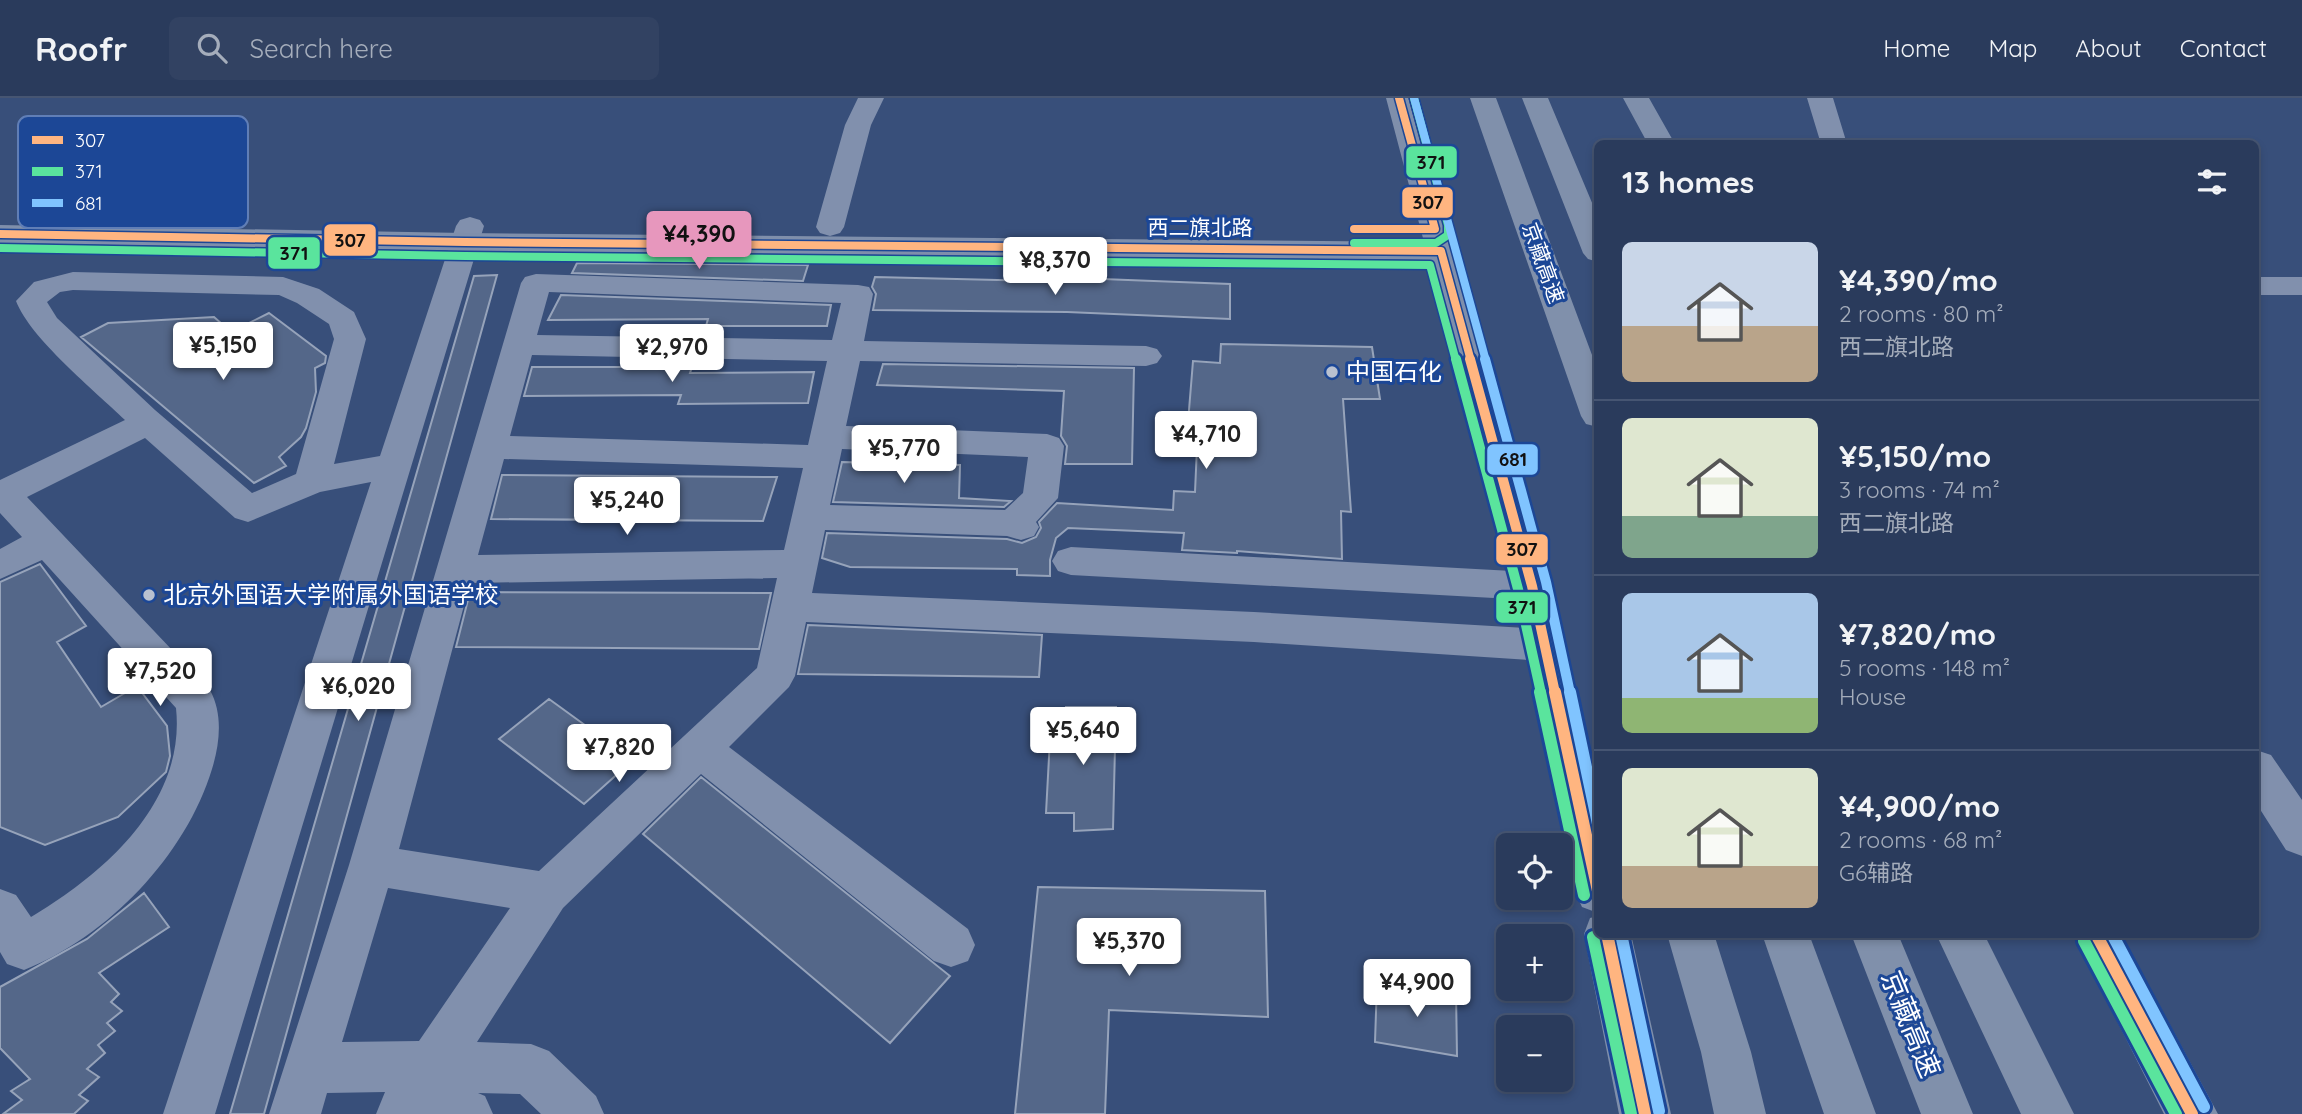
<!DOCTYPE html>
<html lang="en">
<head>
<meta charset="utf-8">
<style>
  :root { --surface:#2a3b5c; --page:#324262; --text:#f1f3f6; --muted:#a5adbb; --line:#465572; --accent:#e797bd }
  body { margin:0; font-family:Quicksand,"Noto Sans SC",sans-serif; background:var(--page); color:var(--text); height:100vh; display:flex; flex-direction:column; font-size:26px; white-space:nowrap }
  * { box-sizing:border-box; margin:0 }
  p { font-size:23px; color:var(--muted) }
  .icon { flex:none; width:38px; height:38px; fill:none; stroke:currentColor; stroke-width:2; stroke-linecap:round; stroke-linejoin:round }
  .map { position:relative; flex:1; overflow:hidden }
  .side { position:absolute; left:1594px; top:42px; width:665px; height:798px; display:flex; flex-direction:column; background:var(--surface); border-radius:10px; box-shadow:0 4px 10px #0003,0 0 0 2px var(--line) }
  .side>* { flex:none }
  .fabs { position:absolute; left:1496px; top:735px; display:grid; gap:14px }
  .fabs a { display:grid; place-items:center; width:77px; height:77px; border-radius:10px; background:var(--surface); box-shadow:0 4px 10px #0003,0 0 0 2px var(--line); font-size:35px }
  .price { position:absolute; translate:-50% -60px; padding:0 16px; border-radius:7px; background:#fff; color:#222; font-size:23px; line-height:46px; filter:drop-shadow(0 2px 4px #0008) }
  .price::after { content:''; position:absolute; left:50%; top:42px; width:21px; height:16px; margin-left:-10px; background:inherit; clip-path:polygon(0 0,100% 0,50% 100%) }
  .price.on { background:var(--accent); color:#111 }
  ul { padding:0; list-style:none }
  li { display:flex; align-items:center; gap:21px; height:175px; padding:0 28px }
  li+li { border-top:2px solid var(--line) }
  li span { display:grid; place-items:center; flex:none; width:196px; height:140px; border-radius:10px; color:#555 }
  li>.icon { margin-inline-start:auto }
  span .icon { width:84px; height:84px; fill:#fffc; stroke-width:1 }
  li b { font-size:30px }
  h2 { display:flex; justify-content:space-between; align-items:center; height:84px; padding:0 28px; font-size:30px }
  header { display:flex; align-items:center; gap:42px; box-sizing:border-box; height:98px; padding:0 35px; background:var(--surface); border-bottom:2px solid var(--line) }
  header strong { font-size:33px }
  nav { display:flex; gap:38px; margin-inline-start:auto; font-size:24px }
  .search { width:490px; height:63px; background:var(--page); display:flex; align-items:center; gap:18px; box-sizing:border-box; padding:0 24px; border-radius:10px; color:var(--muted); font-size:26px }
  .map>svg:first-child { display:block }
</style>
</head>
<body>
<header>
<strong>Roofr</strong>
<div class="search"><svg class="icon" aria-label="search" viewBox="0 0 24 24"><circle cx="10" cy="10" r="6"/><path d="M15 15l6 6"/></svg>Search here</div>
<nav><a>Home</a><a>Map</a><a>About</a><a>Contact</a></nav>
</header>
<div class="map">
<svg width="2302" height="1016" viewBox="0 0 2302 1016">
  <rect width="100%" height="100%" fill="#384f7a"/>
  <path fill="#546789" stroke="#96a3ba" stroke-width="2" d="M577 165 808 167 803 183 572 175Z
    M497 177 264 1016H230L474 178Z
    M875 179 1077 184V180L1230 186V221L1067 214 873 212 876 196 872 189Z
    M561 197 831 207 827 228H706L708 221 548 222Z
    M269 215 326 258 325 265 315 270 316 294 306 330 301 339 279 359 286 368 254 385 81 239 108 225 214 219 231 234Z
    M1221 246 1372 249 1380 301H1343L1351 414 1341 413 1342 461 1237 453V455L1182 452 1184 435 1068 430 1056 440 1050 462V478L1017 477V471L850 469 822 460 827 435 1007 441 1022 445 1036 439 1041 430 1039 424 1057 405 1173 412 1174 393 1195 394 1197 349H1186L1193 263 1220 265Z
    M883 266 1134 270 1132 366H1065L1067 348 1061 338 1064 293 877 287Z
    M532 269H692L690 275 814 274 808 305 678 306 681 297 524 298Z
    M842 364 960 367 959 400 1011 403 1004 409 833 404Z
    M502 377 777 379 763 423 491 421Z
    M40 466 86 528 57 544 101 609 137 588 167 628 170 658 166 674 118 719 45 747 0 729V484Z
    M470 494 771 495 759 551 456 549Z
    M808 527 1042 537 1039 579 798 576Z
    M549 601 633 662 584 706 499 641Z
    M1066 609H1116L1113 731 1074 733V715H1046L1051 622 1066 623Z
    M701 679 950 878 890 945 643 736Z
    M1038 789 1265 793 1268 919 1109 912 1105 1016H1015Z
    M144 795 169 829 99 875 119 896 111 904 122 913 107 925 115 933 98 947 105 955 87 971 99 979 79 997 88 1003 74 1016H3L22 1002 11 993 30 981 0 950V889L87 841Z
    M1377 885 1456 894 1457 958 1375 944Z"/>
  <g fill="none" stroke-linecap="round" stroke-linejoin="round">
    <path fill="#8190ad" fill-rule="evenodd" d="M858 0H884L871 27 844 129 840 135 830 138 820 135 816 129 845 27Z
      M1807 0H1833L1847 46H1821Z
      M470 119 480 122 484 128 215 1016H163L371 384 320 394 248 424 235 420 145 340 27 399 210 592C223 616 220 645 212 671 186 757 108 839 24 872L7 866 0 854V791L16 797 31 819C105 775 186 704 176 610L42 462 0 481V451L22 439 0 415V382L125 322C95 293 30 240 16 203L34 184 73 174 283 179 319 191 354 214 366 241 334 366 380 358 456 128 460 122ZM73 192 279 197 297 205 329 226 334 241 296 376 252 395 155 312 57 220 47 204 60 194Z
      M536 176 858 187 869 189 873 196 864 243 1146 248 1157 251 1162 258 1157 265 1146 268 860 263 846 328 1047 336 1059 340 1064 348 1058 400 1036 424 1039 429 1034 438 1021 442 1007 438 825 432 812 495 1254 514 1545 531 1559 536 1565 547 1559 558 1545 563 1254 544 806 524 795 578 789 589 729 649 968 831 975 847 968 863 951 869 934 863 701 676 563 810 477 944 531 946 549 953 596 998 604 1016H541L520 996 478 995 485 998 493 1016H376L385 994 327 995 321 1016H269L349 767 521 185 525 179ZM549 194 841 205 832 242 537 237ZM532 257 827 263 808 347 510 338ZM842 351 1028 359 1023 395 1005 412 830 407ZM504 361 803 370 784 452 478 457ZM777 480 757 570 539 773 399 751 470 485ZM388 790 510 810 419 943 342 944Z
      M2256 179H2302V197H2256Z
      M1071 449 1532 474 1545 478 1551 488 1545 498 1532 502 1071 477 1058 473 1052 463 1058 453Z
      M2256 652 2271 657 2302 702V758L2286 752 2256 705Z"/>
    <path fill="#7f8fab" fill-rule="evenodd" d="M1386 0H1412L1551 488 1598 693V815L1582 809 1575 794 1513 488 1428 162 465 153 0 145V127L465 135 1424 144Z
      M1623 0H1649L1675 46H1648Z
      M1598 818V836H1631L1671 1016H1619L1584 836 1590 820Z
      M2073 836H2121L2218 1016H2164Z"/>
    <path fill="#8090ab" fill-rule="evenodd" d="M1470 0H1496L1598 273V329L1586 326 1581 318Z
      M1522 0H1548L1598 119V164L1588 161 1583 155Z
      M1667 836H1714L1751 954 1766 1016H1714L1701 954Z
      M1762 836H1809L1876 1016H1824Z
      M1851 836H1898L1973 1016H1921Z
      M1936 836H1984L2074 1016H2021Z"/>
    <defs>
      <path id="bus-1-far2" d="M1354 131H1435L1399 0
        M0 136 465 144 1441 153 1471 263"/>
      <path id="bus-1-far1" d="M1470 261 1532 488 1555 595"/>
      <path id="bus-1" d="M1555 594 1598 793
        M1607 836 1645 1016
        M2096 836 2192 1016"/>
      <path id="bus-2-far2" d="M1354 145H1436L1448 137V127L1414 0
        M0 150 465 158 1430 167 1456 263"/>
      <path id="bus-2-far1" d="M1456 261 1518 491 1541 595"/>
      <path id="bus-2" d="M1540 594 1584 797
        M1593 839 1631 1016
        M2084 843 2176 1016"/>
      <path id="bus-3-far2" d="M1414 0 1486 263"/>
      <path id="bus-3-far1" d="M1485 261 1546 484 1570 595"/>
      <path id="bus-3" d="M1570 594 1598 726
        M1621 836 1659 1013
        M2112 836 2204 1009"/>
    </defs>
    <use href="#bus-1-far2" stroke="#1c4796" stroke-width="11"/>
    <use href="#bus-1-far1" stroke="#1c4796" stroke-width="15"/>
    <use href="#bus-1" stroke="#1c4796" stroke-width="18"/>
    <use href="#bus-2-far2" stroke="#1c4796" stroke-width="11"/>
    <use href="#bus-2-far1" stroke="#1c4796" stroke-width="15"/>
    <use href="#bus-2" stroke="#1c4796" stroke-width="18"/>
    <use href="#bus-3-far2" stroke="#1c4796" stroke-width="11"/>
    <use href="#bus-3-far1" stroke="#1c4796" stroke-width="15"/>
    <use href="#bus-3" stroke="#1c4796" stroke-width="18"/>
    <use href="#bus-1-far2" stroke="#ffb580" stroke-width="8"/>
    <use href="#bus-1-far1" stroke="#ffb580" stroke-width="10"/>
    <use href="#bus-1" stroke="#ffb580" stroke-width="12"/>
    <use href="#bus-2-far2" stroke="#5ae49d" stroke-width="8"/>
    <use href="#bus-2-far1" stroke="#5ae49d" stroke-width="10"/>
    <use href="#bus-2" stroke="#5ae49d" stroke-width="12"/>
    <use href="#bus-3-far2" stroke="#80c4ff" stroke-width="8"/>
    <use href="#bus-3-far1" stroke="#80c4ff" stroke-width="10"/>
    <use href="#bus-3" stroke="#80c4ff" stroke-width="12"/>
  </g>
  <g fill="#b9c1d0" stroke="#1c4796" stroke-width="2.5">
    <circle cx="1332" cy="274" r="7"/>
    <circle cx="149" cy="497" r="7"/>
  </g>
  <g text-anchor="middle" stroke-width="6" stroke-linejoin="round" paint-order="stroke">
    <g font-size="21" fill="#fff" stroke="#1c4796">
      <text x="1200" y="137">西二旗北路</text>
      <text transform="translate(1543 165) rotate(70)" y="7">京藏高速</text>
    </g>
    <g font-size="24" fill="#fff" stroke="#1c4796" text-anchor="start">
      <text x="1346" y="282">中国石化</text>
      <text x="163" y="505">北京外国语大学附属外国语学校</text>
    </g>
    <g font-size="28" fill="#fff" stroke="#1c4796">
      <text transform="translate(1911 926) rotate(68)" y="10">京藏高速</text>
    </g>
  </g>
  <rect x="18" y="18" width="230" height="112" rx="10" fill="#1c4796" stroke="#607eb6" stroke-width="2"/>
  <rect x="32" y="38" width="31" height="8" fill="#ffb580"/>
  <rect x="32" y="69" width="31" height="9" fill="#5ae49d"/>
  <rect x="32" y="101" width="31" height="8" fill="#80c4ff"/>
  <g font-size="19" fill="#fff">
    <text x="75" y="49">307</text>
    <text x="75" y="80">371</text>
    <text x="75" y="112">681</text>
  </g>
  <g stroke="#1c4796" stroke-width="2.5">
    <rect x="1405" y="47" width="53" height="34" rx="7" fill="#5ae49d"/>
    <rect x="1401" y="88" width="53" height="33" rx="7" fill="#ffb580"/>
    <rect x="323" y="125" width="54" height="34" rx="7" fill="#ffb580"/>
    <rect x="267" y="138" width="54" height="34" rx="7" fill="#5ae49d"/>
    <rect x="1486" y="345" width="53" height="33" rx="7" fill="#80c4ff"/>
    <rect x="1495" y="435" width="54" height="33" rx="7" fill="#ffb580"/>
    <rect x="1495" y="493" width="54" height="33" rx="7" fill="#5ae49d"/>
  </g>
  <g font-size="19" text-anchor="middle" font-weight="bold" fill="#111">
    <text x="1431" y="71">371</text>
    <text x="1428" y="111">307</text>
    <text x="350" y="149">307</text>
    <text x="294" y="162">371</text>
    <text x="1513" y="368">681</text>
    <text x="1522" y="458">307</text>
    <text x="1522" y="516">371</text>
  </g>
</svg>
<div class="fabs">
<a><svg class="icon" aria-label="locate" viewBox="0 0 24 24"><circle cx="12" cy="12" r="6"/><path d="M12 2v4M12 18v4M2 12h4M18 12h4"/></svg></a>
<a>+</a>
<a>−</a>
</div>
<b class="price on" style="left:699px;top:173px">¥4,390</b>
<b class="price" style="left:1055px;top:199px">¥8,370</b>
<b class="price" style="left:223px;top:284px">¥5,150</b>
<b class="price" style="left:672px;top:286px">¥2,970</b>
<b class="price" style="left:1206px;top:373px">¥4,710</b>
<b class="price" style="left:904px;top:387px">¥5,770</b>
<b class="price" style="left:627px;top:439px">¥5,240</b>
<b class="price" style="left:160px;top:610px">¥7,520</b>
<b class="price" style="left:358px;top:625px">¥6,020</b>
<b class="price" style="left:1083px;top:669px">¥5,640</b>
<b class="price" style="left:619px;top:686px">¥7,820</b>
<b class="price" style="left:1129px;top:880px">¥5,370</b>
<b class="price" style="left:1417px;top:921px">¥4,900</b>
<section class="side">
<h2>13 homes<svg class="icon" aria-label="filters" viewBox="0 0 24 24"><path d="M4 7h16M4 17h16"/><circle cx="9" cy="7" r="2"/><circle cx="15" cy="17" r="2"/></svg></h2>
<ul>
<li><span style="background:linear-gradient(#c9d6e8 60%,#b9a48a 0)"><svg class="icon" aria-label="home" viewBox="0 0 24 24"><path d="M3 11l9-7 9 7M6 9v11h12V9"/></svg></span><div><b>¥4,390/mo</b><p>2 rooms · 80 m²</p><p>西二旗北路</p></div></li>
<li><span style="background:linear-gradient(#dfe7d0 70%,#7fa58c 0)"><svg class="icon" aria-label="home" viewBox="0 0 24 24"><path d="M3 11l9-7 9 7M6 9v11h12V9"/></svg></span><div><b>¥5,150/mo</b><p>3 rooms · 74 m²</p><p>西二旗北路</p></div></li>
<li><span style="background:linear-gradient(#a9c7e8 75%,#8fb573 0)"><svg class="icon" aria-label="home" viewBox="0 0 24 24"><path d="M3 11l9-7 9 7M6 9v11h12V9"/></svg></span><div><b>¥7,820/mo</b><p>5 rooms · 148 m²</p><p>House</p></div></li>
<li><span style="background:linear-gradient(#dfe7d0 70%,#b9a48a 0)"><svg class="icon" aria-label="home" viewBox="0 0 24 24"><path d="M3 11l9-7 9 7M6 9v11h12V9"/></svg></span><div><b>¥4,900/mo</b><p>2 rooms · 68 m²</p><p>G6辅路</p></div></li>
</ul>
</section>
</div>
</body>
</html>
